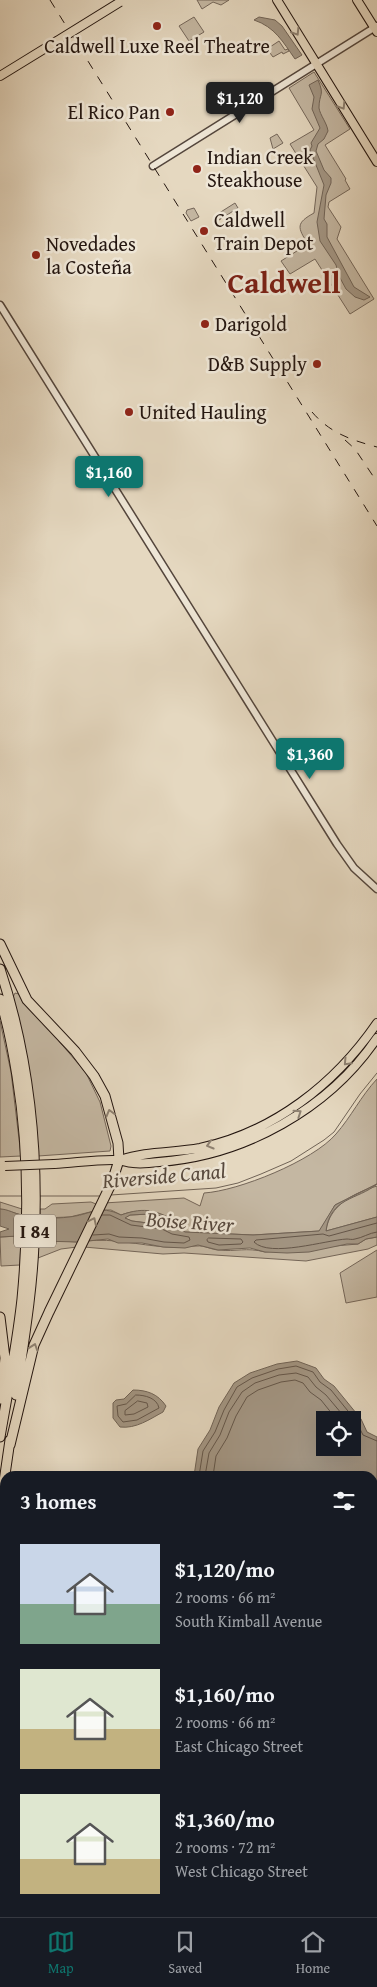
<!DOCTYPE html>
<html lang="en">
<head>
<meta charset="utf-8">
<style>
  :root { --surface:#171b24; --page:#242831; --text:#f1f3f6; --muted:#9ea1a6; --line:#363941; --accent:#0f766e }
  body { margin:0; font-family:"Gentium Book Plus",serif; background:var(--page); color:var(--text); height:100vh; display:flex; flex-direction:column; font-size:19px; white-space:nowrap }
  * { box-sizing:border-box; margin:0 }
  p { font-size:16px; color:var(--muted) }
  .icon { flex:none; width:28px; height:28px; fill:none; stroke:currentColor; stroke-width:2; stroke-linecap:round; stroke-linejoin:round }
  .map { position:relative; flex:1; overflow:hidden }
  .sheet { position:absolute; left:0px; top:1471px; width:378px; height:446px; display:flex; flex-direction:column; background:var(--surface); border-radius:15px 15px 0 0; box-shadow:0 5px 20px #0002 }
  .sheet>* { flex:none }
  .tools { position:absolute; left:316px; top:1411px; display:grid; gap:10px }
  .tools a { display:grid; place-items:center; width:45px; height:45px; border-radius:0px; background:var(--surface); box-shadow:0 5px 20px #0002; font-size:25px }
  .price { position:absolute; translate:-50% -42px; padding:0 11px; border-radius:5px; background:var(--accent); color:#fff; font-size:16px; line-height:32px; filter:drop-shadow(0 1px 2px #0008) }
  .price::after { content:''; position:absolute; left:50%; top:30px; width:15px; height:11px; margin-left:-8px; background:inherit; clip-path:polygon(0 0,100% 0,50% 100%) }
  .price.active { background:#222; color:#fff }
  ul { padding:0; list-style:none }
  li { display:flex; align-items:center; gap:15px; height:125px; padding:0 20px }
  li span { display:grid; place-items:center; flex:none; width:140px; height:100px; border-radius:0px; color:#555 }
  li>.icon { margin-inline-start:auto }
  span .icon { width:60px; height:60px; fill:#fffc; stroke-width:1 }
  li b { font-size:21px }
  h2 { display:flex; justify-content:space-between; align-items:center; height:60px; padding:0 20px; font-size:21px }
  .tab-bar { display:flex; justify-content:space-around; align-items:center; height:70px; border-top:1px solid var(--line); background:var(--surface); font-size:14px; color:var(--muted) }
  .tab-bar a { display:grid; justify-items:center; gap:2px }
  .tab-bar .active { color:var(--accent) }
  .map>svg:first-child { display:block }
</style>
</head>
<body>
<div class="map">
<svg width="377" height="1917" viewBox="0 0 377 1917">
  <rect width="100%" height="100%" fill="#e5d8c0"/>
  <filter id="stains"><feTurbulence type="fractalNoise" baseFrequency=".004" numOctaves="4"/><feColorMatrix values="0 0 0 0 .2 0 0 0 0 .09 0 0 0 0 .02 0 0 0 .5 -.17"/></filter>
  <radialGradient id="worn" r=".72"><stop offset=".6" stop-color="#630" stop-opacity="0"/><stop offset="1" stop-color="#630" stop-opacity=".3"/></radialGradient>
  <path fill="#c4b7a2" stroke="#746659" d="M197 0H229L221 5 213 2 202 9Z
    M194 17 204 32 189 41 179 26Z
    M279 41 285 50 288 49 289 51 283 54 282 52 273 57 267 49Z
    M314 72 350 129 325 145 346 179 345 180 350 189 329 202 328 207 341 227 337 239 374 299 350 314 315 259 290 274 281 261 308 244C297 227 296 223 314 213L317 187 290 144 314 130 289 88Z
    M277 134 283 143 273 149 270 138Z
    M235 203 238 208 219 220 216 215Z
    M194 208 199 217 191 221 186 213 187 210Z
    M15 993 19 994 86 1073 100 1102 111 1146 110 1151 38 1156 13 997Z
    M0 1021 11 1072 21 1156 0 1157Z
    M377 1079V1184L335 1205 320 1231 253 1235 185 1232 182 1230 180 1223C161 1213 142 1207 121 1215L111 1210H101L104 1203 184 1198 200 1206 204 1193C238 1191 313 1161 336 1134 351 1117 361 1096 377 1079Z
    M377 1186V1217L326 1231C329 1205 354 1193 377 1186Z
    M0 1202 22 1209V1215L0 1209Z
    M91 1202 96 1204 94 1211 70 1217 40 1218V1209H45L52 1204Z
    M150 1214 163 1216 177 1224 180 1230 163 1225 132 1221 124 1218 130 1215Z
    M18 1236H21L20 1265 1 1266 0 1237Z
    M377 1237V1245L368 1249 306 1261 184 1253 163 1254 84 1247 86 1241C114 1238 138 1245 166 1247 177 1248 186 1246 197 1246 204 1245 212 1250 219 1250 236 1252 246 1247 265 1252L358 1244 366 1239Z
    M39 1240 79 1242 77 1247 61 1249 38 1258Z
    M377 1250V1297L346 1303 340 1273Z"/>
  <path fill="#a39684" stroke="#706356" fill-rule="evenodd" d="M259 17 275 20 282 26 302 55 295 59C283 42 275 27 254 20Z
    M318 80C325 96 319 93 319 108 320 115 327 123 328 131L324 139 318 144 316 151 324 170 331 178V183L326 195 324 219 327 224V237L354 287 370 297 364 300 355 297 346 289 339 276 336 265 320 241 317 222 324 185 310 150 312 146 311 143 320 128 312 109 314 97 309 85Z
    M377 1184C358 1200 330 1197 326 1231L377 1217V1237L366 1239 358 1244H347L309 1252 287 1253 265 1252 250 1248 218 1250 198 1245 185 1248 163 1247 142 1243H118L108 1239 77 1242 41 1241 18 1236 0 1237V1232L9 1229 0 1226V1209C8 1209 15 1214 22 1215 37 1218 54 1219 69 1217 90 1215 99 1204 121 1215 146 1206 157 1211 180 1223L182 1230 185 1232 253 1235 319 1231 335 1205ZM150 1214 163 1216 177 1224 179 1230 163 1225 132 1221 125 1218 130 1215Z
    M297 1361 316 1368 324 1379 334 1386 361 1419 367 1432 377 1437V1566L373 1564 372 1476H194L198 1449 210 1430 219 1407 234 1383 250 1373 277 1364ZM325 1420H352V1448H325Z
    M133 1390C147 1390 158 1394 166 1406L163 1412C150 1419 136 1429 120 1427L113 1418V1403L116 1400 124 1399Z
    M373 1585 377 1587V1707L373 1712Z"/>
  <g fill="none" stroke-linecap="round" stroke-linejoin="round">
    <path stroke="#64564a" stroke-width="1" d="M377 1223 329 1236 323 1234 256 1240 254 1242C270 1258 326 1240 347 1239 349 1239 352 1240 355 1239 362 1238 369 1233 377 1232
      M93 1235 109 1234 119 1237 142 1238 164 1242 184 1243 190 1240 189 1237 172 1234 162 1229 131 1225 110 1215H102
      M209 1238 241 1239 243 1242 241 1244 219 1245 208 1242 207 1240Z
      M136 1395C145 1395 157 1398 159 1408L137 1420 123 1422 118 1416 117 1406 126 1404Z
      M138 1401 147 1403 148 1407 134 1414 125 1415V1411Z
      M199 1476 203 1451 215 1432 224 1410 237 1387 252 1378 278 1369 296 1366 313 1372 320 1382 331 1390 356 1421 363 1435 377 1441
      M205 1476 209 1453 220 1435 229 1412 242 1392 255 1383 279 1375 296 1373 308 1377 316 1387 326 1395 347 1420
      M213 1476 216 1456 227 1438 236 1416 247 1397 258 1390 281 1382 295 1380 303 1383 310 1392 321 1400 337 1420"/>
    <path stroke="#706356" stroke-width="1" d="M111 1195 216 1188 238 1183 261 1174 291 1161 324 1140 334 1132 360 1094 377 1073
      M0 1196H22
      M38 1196H102
      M99 1476 109 1475 124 1476
      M0 1550 5 1545"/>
    <path stroke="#a39684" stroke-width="5" d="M0 1574 5 1568
      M154 1912V1917"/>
    <defs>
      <path id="minor" d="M153 166 377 26
        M0 305 337 844 354 868 377 889"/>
      <path id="major" d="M277 0 377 162
        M357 0 377 32
        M0 76 57 41
        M121 1160C146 1151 174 1153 200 1148 274 1132 335 1084 377 1023
        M54 1164C75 1163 97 1159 118 1160 123 1161 128 1163 133 1163 141 1164 151 1163 159 1162 244 1156 329 1109 377 1038"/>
      <path id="highway" d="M0 944 27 1000 75 1051 94 1076 105 1096 118 1143 119 1160 112 1182 49 1312 34 1345 10 1445
        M0 969C29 1056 39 1152 34 1244 32 1294 23 1345 16 1395
        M0 999C8 1023 13 1051 17 1076 29 1150 29 1225 22 1299 17 1345 8 1391 0 1437
        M0 1317 5 1358 1 1399
        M0 1509 10 1440
        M0 1780 5 1790
        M0 1819 5 1835
        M0 1854 5 1871
        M17 1912 19 1917
        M30 1912 31 1917
        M90 1912 91 1917"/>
    </defs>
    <use href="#minor" stroke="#54463c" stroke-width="9"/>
    <use href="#major" stroke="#241610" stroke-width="10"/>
    <use href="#highway" stroke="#241610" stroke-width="11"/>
    <use href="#minor" stroke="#eee6d6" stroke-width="6"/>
    <use href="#major" stroke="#e5d8c0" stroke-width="8"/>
    <use href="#highway" stroke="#e5d8c0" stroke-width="9"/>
    <path stroke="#241610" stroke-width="1" stroke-dasharray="9 9" stroke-linecap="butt" d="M50 0 377 526
      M312 412C330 433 351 440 377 447
      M345 440 355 449 377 482"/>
    <defs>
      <path id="major-bridge" d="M57 41 120 2
        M5 1166 54 1164"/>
    </defs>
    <use href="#major-bridge" stroke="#241610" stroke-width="10" stroke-linecap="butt"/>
    <use href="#major-bridge" stroke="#e5d8c0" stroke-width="8"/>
  </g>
  <defs><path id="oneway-chevron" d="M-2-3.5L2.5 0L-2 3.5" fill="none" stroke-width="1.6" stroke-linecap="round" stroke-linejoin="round" transform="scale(1.25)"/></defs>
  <g stroke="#8e8171">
    <use href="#oneway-chevron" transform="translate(296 32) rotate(58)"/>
    <use href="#oneway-chevron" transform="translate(342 106) rotate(58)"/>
    <use href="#oneway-chevron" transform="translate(347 1062) rotate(133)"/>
    <use href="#oneway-chevron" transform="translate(110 1113) rotate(-105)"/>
    <use href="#oneway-chevron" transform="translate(298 1113) rotate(-34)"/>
    <use href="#oneway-chevron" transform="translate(210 1145) rotate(164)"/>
    <use href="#oneway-chevron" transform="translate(93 1221) rotate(-64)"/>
    <use href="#oneway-chevron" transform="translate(34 1347) rotate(-71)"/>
  </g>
  <g fill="#8f2418" stroke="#eee6d6" stroke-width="2">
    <circle cx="157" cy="26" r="5"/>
    <circle cx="170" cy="112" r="5"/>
    <circle cx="197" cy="169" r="5"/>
    <circle cx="204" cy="231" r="5"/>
    <circle cx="36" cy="255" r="5"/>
    <circle cx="205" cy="324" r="5"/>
    <circle cx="317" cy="364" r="5"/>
    <circle cx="129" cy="412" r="5"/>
  </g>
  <g text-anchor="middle" stroke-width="5" stroke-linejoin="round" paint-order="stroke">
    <rect fill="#eee6d6" stroke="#61544b" stroke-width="1" x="14" y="1214.5" width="42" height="33" rx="4"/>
    <g font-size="19" font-weight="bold" fill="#241610">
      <text x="35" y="1238">I 84</text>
    </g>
    <g font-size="20" fill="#241610" stroke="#eee6d6" text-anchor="start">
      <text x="157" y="53" text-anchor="middle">Caldwell Luxe Reel Theatre</text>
      <text x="160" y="119" text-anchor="end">El Rico Pan</text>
      <text x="207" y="164">Indian Creek<tspan x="207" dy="23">Steakhouse</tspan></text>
      <text x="214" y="227">Caldwell<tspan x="214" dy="23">Train Depot</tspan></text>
      <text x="46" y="251">Novedades<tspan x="46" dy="23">la Costeña</tspan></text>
      <text x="215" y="331">Darigold</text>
      <text x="307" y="371" text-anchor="end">D&amp;B Supply</text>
      <text x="139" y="419">United Hauling</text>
    </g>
    <g font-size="21" font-style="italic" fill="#57493e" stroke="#eee6d6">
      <text transform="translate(164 1176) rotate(-5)" y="7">Riverside Canal</text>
      <text transform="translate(190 1222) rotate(4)" y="7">Boise River</text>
    </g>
    <g font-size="30" font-weight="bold" fill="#7a1f14" stroke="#eee6d6">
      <text x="284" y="293">Caldwell</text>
    </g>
  </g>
  <rect width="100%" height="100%" filter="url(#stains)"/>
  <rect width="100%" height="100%" fill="url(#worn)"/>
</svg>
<div class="tools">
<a><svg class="icon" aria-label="locate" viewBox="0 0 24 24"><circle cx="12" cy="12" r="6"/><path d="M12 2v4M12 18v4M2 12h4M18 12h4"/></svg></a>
</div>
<b class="price active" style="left:240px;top:124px">$1,120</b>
<b class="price" style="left:109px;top:498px">$1,160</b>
<b class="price" style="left:310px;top:780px">$1,360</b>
<section class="sheet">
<h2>3 homes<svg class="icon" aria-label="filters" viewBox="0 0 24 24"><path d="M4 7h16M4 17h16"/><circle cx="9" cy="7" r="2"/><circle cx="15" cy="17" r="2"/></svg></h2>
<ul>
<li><span style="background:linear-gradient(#c9d6e8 60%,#7fa58c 0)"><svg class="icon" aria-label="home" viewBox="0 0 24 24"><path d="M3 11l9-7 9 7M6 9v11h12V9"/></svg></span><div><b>$1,120/mo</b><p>2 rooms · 66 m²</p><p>South Kimball Avenue</p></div></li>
<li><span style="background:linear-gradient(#dfe7d0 60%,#c2b280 0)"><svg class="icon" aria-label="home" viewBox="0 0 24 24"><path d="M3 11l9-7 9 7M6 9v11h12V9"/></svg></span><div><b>$1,160/mo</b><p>2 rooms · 66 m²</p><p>East Chicago Street</p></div></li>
<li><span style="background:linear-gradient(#dfe7d0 65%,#c2b280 0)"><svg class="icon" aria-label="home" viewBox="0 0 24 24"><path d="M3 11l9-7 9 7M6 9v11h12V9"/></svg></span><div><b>$1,360/mo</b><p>2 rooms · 72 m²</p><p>West Chicago Street</p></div></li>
</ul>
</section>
</div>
<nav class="tab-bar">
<a class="active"><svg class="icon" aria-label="map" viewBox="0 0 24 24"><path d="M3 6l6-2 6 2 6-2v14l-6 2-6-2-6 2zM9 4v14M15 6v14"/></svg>Map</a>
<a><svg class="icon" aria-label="saved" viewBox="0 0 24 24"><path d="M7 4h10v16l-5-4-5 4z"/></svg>Saved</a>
<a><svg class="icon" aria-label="home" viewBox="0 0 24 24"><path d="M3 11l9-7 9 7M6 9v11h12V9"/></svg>Home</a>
</nav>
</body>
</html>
